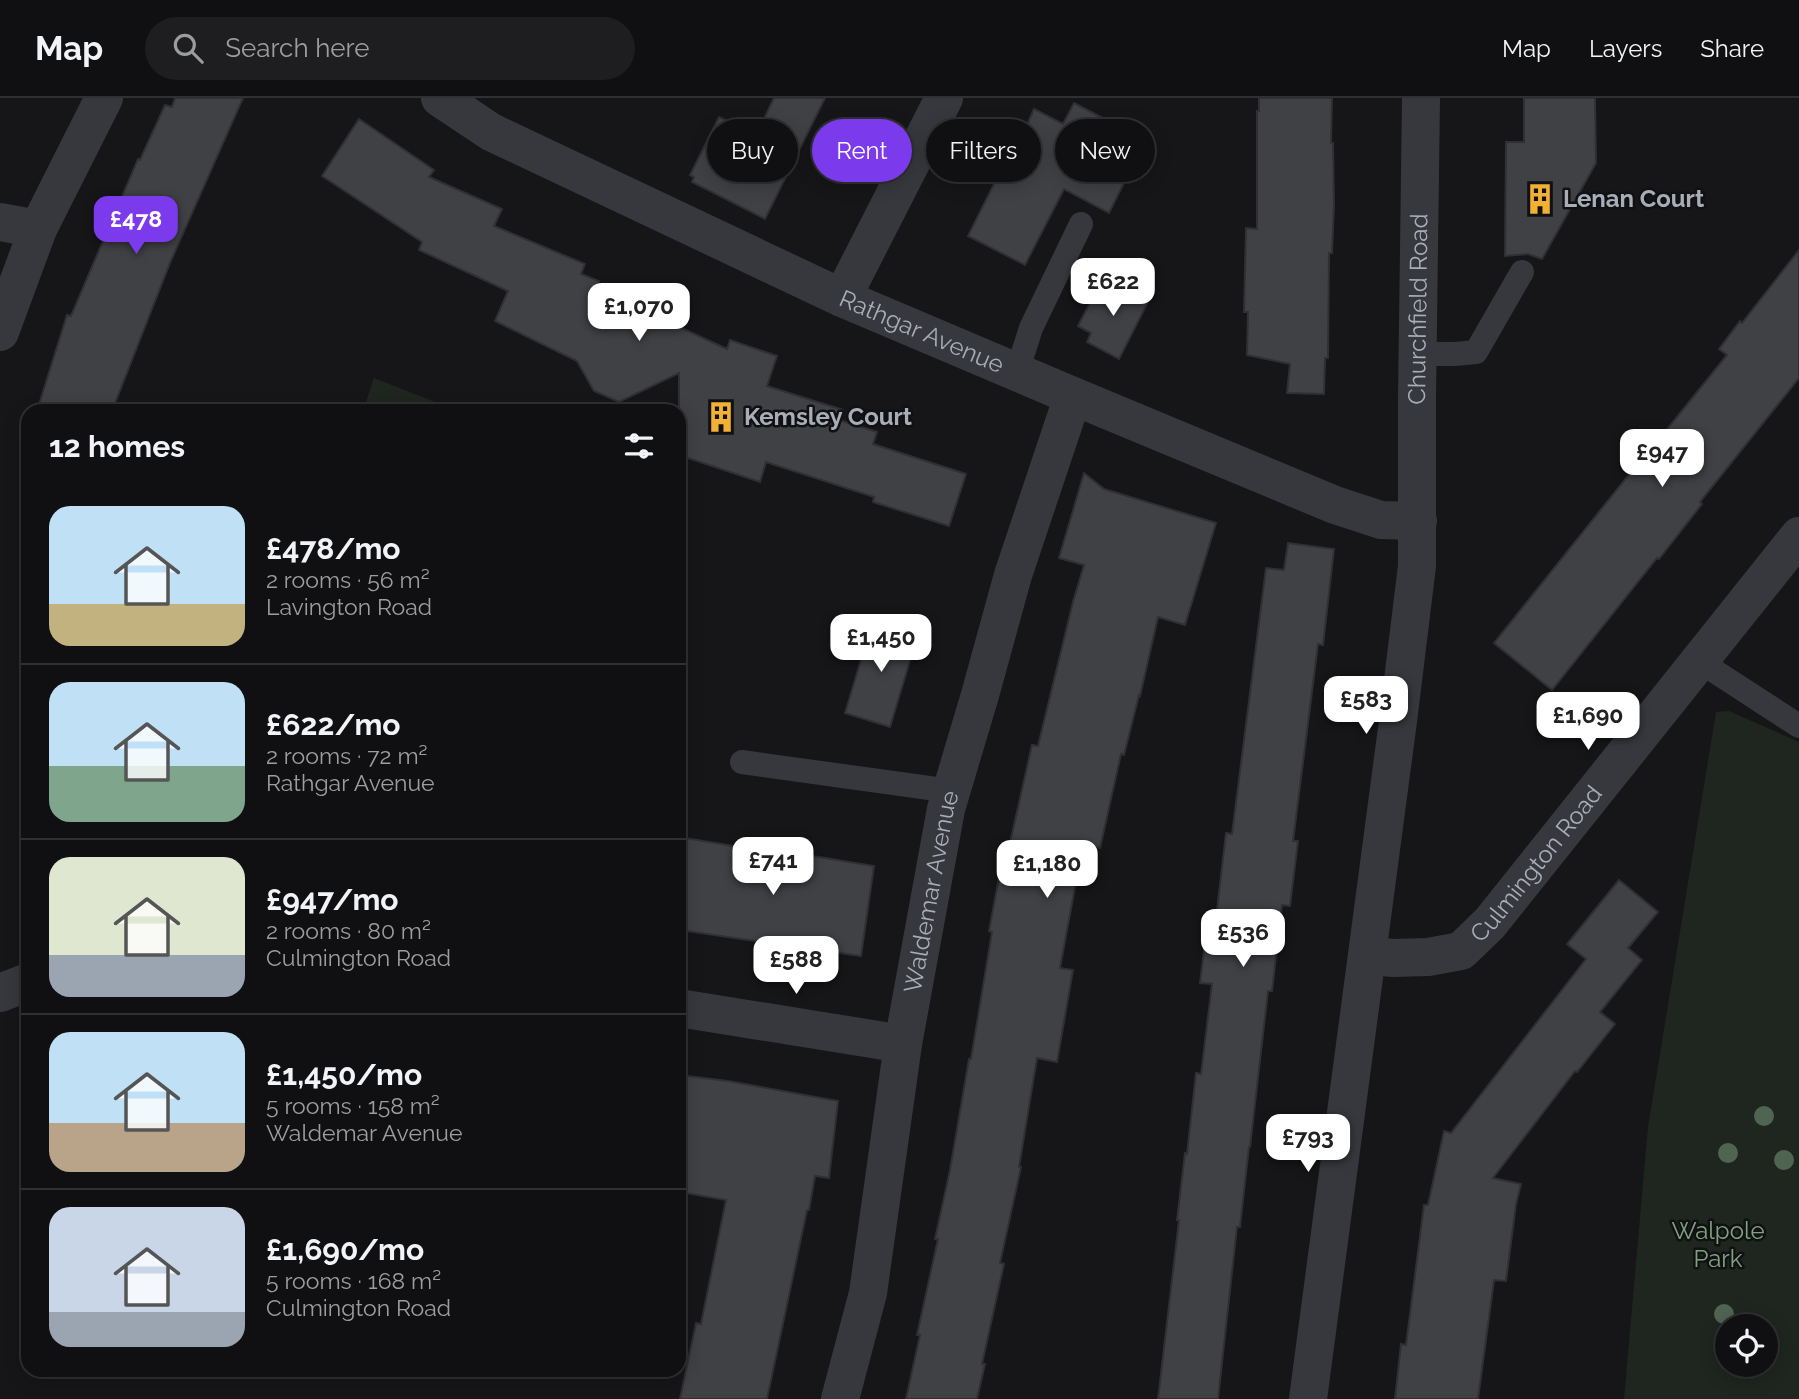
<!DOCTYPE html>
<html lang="en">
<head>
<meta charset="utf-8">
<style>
  :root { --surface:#101012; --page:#1e1e20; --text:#f1f3f6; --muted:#9c9d9f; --line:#303032; --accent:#7c3aed }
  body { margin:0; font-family:Raleway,sans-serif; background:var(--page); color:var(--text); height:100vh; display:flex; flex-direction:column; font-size:26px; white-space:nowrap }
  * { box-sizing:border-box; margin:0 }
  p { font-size:23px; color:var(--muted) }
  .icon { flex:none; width:38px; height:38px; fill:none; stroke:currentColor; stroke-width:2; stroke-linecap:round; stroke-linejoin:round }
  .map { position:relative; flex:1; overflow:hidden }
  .sheet { position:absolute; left:21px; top:306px; width:665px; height:973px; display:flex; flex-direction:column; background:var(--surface); border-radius:21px; box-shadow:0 4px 18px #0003,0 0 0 2px var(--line) }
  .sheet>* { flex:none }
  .top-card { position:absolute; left:707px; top:21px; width:665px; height:63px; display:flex; gap:14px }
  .controls { position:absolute; left:1715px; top:1216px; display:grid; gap:14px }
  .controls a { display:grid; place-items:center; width:63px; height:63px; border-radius:50%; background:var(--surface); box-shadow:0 4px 18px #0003,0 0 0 2px var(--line); font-size:35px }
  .price { position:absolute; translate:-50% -60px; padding:0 16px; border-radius:14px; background:#fff; color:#222; font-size:23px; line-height:46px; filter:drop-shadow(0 2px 4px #0008) }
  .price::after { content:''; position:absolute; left:50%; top:42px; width:21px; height:16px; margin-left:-10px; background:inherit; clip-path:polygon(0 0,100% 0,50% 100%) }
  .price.active { background:var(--accent); color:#fff }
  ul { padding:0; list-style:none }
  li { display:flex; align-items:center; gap:21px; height:175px; padding:0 28px }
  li+li { border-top:2px solid var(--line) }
  li span { display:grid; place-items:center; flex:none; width:196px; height:140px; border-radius:21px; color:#555 }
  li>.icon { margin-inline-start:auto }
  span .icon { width:84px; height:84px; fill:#fffc; stroke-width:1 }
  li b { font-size:30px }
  h2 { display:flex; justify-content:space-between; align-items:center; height:84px; padding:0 28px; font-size:30px }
  .tag { padding:0 24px; border-radius:32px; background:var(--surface); box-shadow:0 4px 18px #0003,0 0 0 2px var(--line); font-size:24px; line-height:63px }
  .tag.active { background:var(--accent); color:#fff }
  header { display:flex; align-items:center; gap:42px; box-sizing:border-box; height:98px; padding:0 35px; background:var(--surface); border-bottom:2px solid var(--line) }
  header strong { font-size:33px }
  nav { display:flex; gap:38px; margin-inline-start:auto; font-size:24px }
  .search { width:490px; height:63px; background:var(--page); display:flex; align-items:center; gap:18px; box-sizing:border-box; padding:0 24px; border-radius:38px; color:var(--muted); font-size:26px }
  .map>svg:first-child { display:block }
</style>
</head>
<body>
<header>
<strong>Map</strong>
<div class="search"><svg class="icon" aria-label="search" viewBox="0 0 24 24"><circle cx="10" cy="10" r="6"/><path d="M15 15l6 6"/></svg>Search here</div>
<nav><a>Map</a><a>Layers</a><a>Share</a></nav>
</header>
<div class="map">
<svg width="1799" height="1301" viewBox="0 0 1799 1301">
  <rect width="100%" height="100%" fill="#161618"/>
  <path fill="#1e261f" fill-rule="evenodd" d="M374 280 458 313H363Z
    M1729 613 1799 644V1301H1624L1648 1029 1716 614ZM1727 1228H1766V1267H1727Z"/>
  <path fill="#404145" stroke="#303034" stroke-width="2" d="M175 0H243L170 165 112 313H37L67 217 71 218 138 61 140 62 165 7 172 9Z
    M774 0H825L765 121 692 84 694 79 690 77 719 19 756 37Z
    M1259 0H1332L1331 45H1333L1334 106 1332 155H1329L1328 260H1325L1324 296 1287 295 1290 266 1247 257 1248 214H1244L1246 130 1257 131V13H1259Z
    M1524 0H1595L1596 65 1542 161 1528 156 1505 158 1506 44H1524Z
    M1074 5 1141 40 1120 81 1125 83 1109 115 1064 91 1025 167 968 138 996 82 991 79 1019 25 1026 29 1034 11 1063 26Z
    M359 21 434 72 429 79 502 111 494 128 585 166 581 176 599 183 597 191 727 251 730 242 777 258 767 288 843 312 839 322 877 334 873 346 966 376 949 428 873 404 874 399 766 364 760 384 679 357V275L619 304 594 293 577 263 495 223 508 193 419 152 422 144 322 78Z
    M1799 152V280L1700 404 1702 406 1659 461 1657 460 1552 592 1494 545 1643 359 1644 360 1727 257 1719 251 1740 223 1742 225Z
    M1117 184 1150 200 1119 261 1087 244 1091 235 1078 228 1096 193 1100 196 1104 189 1113 193Z
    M1084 375 1104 391 1216 425 1185 527 1158 519 1140 598 1139 597 1124 657 1121 656 1100 750 1083 746 1060 870 1073 872 1057 964 1037 960 1019 1069H1021L1000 1165 1004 1166 982 1266H985L977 1301H906L920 1237H917L938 1141H935L950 1072 969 961H971L992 834 989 833 1004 753 1008 754 1032 647 1038 648 1073 504 1084 467 1059 460Z
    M1288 445 1334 451 1323 547 1318 546 1307 633 1293 743H1298L1290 808 1282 807 1272 893H1268L1250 1049H1249L1240 1129H1237L1218 1301H1158L1179 1122H1177L1185 1055 1187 1056 1196 975 1201 976 1212 886 1200 885 1208 820 1216 821 1226 735 1232 736 1266 470 1284 472Z
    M873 522 918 536 890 629 845 615Z
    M679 739 776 755V752L874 768 861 858 679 832Z
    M1619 782 1658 814 1628 850 1642 862 1600 914 1615 926 1577 974 1575 973 1493 1080 1521 1086 1516 1106 1506 1183 1494 1182 1478 1301H1395L1401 1246 1406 1247 1424 1107H1428L1444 1033 1451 1035 1586 861 1567 846Z
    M679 977 728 983 838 1003 829 1080 815 1078 809 1112H807L767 1301H680L696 1225 701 1226 726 1102 679 1094Z"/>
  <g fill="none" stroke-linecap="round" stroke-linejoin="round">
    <path stroke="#37383d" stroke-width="24" d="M1418 256H1455L1476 254 1522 174
      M1017 274 1031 230 1081 126
      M1699 563 1799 628
      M742 664 951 693"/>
    <g stroke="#37383d" stroke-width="38">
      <path id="s1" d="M440 0 491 34 842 200 1073 298 1335 407 1381 422 1418 423"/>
      <path d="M0 124 38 131"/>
      <path d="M842 200 944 0"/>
      <path d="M0 234 38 131 104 0"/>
      <path id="s2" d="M1367 858 1394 860 1428 859 1461 853 1490 825 1799 438"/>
      <path d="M0 895 28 884"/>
      <path d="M679 910 903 946"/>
      <path id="s3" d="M840 1301 868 1195 903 946 946 711 980 597 1013 477 1073 298"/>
      <path id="s4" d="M1308 1301 1398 623 1417 468V301L1421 0"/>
    </g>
  </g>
  <g fill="#506452">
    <circle cx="1764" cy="1018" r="10"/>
    <circle cx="1728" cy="1055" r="10"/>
    <circle cx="1784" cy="1062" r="10"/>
    <circle cx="1724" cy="1216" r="10"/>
  </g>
  <defs>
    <symbol id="building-bare" viewBox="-9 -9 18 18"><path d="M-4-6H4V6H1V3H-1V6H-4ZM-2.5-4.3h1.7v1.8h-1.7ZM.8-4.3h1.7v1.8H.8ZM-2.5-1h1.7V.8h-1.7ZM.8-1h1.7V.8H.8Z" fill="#f2b134" stroke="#111113" stroke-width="2.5" paint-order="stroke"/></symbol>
  </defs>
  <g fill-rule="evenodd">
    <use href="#building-bare" x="1518" y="79" width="44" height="44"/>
    <use href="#building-bare" x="699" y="297" width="44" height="44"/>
  </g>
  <g text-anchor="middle" stroke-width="5" stroke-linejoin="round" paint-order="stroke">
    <g font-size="24" font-weight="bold" fill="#a8adb8" stroke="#111113" text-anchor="start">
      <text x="1563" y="109">Lenan Court</text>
      <text x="744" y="327">Kemsley Court</text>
    </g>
    <g font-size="24" fill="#a8adb8" stroke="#111113">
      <text dy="8" stroke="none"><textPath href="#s4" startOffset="1097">Churchfield Road</textPath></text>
      <text dy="8" stroke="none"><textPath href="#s1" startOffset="536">Rathgar Avenue</textPath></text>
      <text dy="8" stroke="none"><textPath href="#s2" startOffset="210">Culmington Road</textPath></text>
      <text dy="8" stroke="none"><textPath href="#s3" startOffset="516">Waldemar Avenue</textPath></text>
    </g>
    <g font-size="24" fill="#7fa381" stroke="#111113">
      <text x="1718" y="1141">Walpole<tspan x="1718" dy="28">Park</tspan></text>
    </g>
  </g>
</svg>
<div class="controls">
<a><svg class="icon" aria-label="locate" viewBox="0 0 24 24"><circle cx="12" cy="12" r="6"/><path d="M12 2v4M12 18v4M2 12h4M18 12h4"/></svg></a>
</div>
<b class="price active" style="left:136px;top:158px">£478</b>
<b class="price" style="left:1113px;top:220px">£622</b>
<b class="price" style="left:639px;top:245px">£1,070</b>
<b class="price" style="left:1662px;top:391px">£947</b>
<b class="price" style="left:881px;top:576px">£1,450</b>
<b class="price" style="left:1366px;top:638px">£583</b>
<b class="price" style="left:1588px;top:654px">£1,690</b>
<b class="price" style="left:773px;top:799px">£741</b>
<b class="price" style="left:1047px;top:802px">£1,180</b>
<b class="price" style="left:1243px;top:871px">£536</b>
<b class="price" style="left:796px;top:898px">£588</b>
<b class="price" style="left:1308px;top:1076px">£793</b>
<div class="top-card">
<a class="tag">Buy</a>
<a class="tag active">Rent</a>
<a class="tag">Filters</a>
<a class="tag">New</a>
</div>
<section class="sheet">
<h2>12 homes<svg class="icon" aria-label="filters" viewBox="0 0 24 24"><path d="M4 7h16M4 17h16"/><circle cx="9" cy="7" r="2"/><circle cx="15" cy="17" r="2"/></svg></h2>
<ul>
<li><span style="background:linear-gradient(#bfe0f5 70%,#c2b280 0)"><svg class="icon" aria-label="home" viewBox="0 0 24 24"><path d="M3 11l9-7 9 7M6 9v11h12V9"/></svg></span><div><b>£478/mo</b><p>2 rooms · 56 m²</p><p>Lavington Road</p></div></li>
<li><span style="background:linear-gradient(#bfe0f5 60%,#7fa58c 0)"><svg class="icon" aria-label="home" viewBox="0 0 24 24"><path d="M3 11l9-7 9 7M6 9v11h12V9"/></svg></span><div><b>£622/mo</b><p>2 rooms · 72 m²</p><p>Rathgar Avenue</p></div></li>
<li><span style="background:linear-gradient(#dfe7d0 70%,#9aa5b1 0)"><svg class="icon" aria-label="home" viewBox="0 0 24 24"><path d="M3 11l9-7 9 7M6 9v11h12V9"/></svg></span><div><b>£947/mo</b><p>2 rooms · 80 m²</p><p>Culmington Road</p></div></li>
<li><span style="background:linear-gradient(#bfe0f5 65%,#b9a48a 0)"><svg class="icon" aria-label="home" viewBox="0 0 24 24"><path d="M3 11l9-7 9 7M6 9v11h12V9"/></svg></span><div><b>£1,450/mo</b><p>5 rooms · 158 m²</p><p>Waldemar Avenue</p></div></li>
<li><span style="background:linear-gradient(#c9d6e8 75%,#9aa5b1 0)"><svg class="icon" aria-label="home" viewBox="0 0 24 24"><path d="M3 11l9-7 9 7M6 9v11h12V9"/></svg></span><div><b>£1,690/mo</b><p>5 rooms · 168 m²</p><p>Culmington Road</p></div></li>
</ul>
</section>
</div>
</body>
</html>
